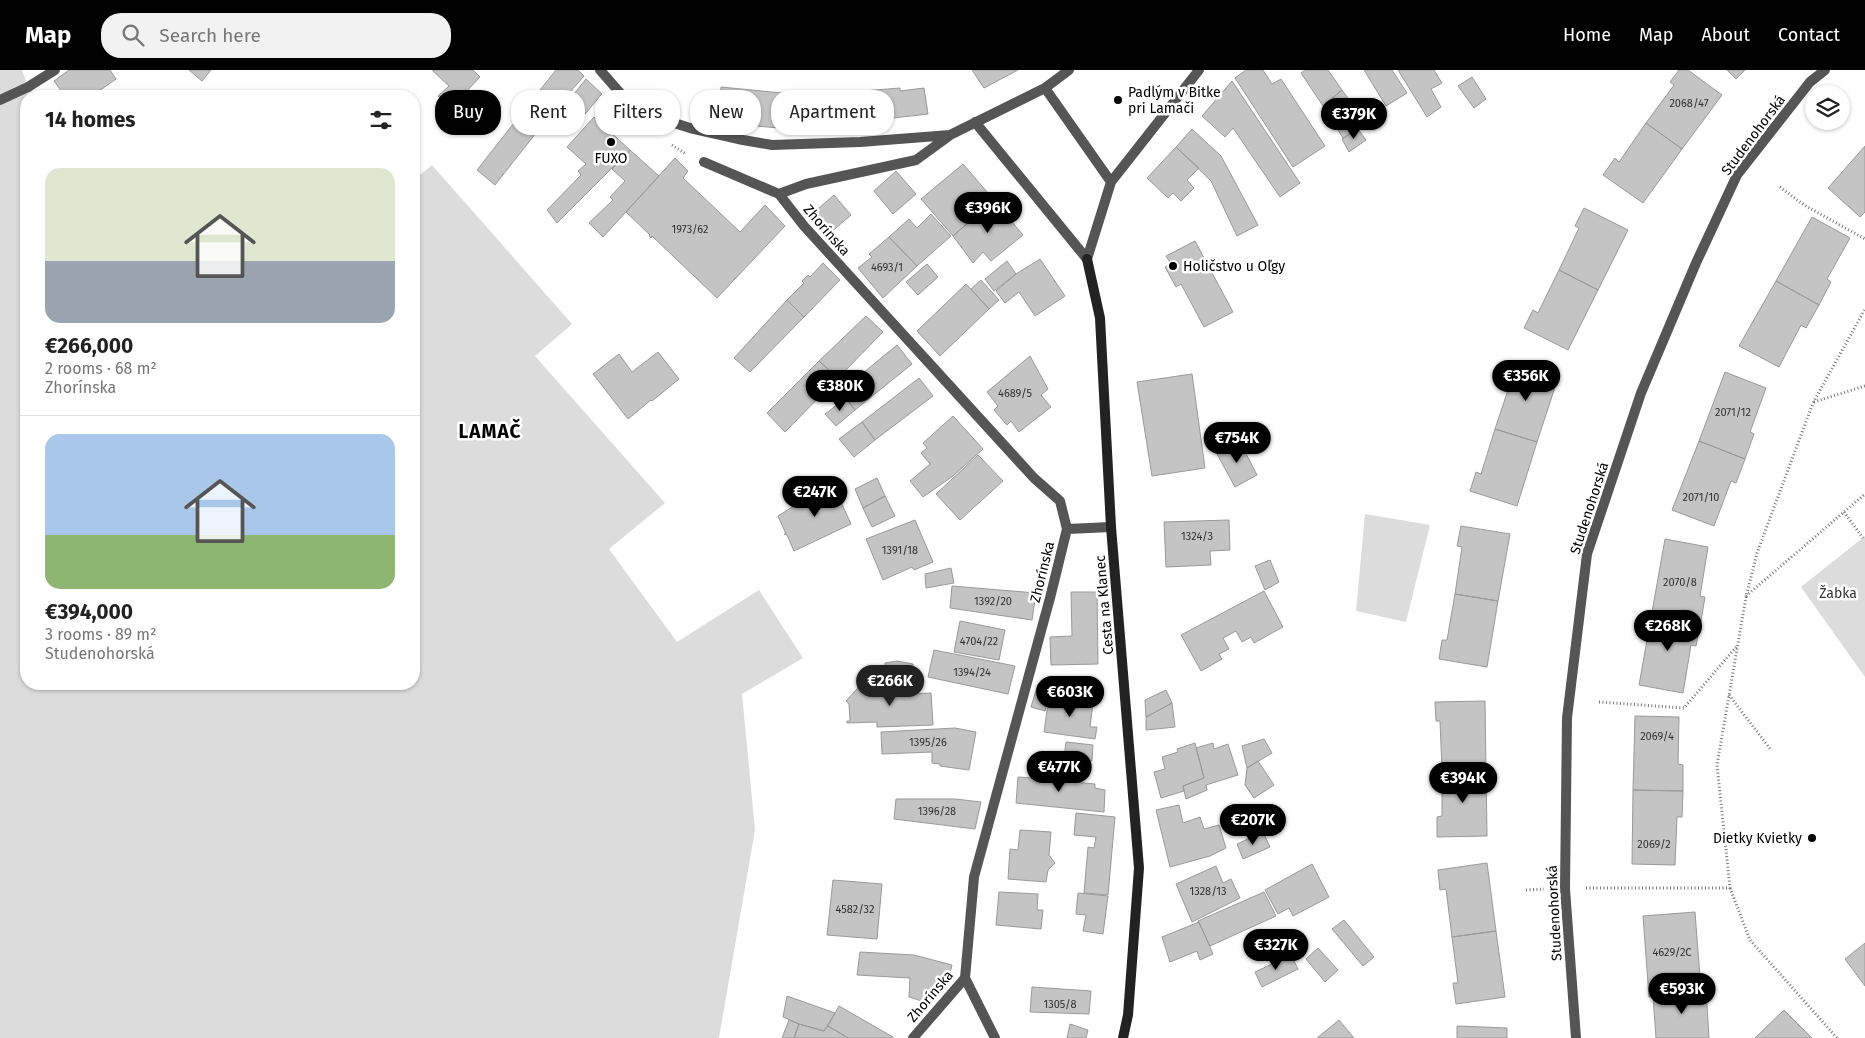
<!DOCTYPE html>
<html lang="en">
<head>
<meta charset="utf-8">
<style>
  :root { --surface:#fff; --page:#f2f2f2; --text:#222; --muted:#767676; --line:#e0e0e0; --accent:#000 }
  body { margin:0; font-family:"Fira Sans",sans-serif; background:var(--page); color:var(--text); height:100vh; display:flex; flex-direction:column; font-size:19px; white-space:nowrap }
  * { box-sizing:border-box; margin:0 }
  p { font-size:16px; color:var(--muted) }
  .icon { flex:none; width:28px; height:28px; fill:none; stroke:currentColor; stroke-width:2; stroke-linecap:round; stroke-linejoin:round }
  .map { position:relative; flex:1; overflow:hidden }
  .sheet { position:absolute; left:20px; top:20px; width:400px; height:600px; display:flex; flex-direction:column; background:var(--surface); border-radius:20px; box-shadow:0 1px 4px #0004 }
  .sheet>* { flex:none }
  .banner { position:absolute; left:435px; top:20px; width:475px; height:45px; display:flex; gap:10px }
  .buttons { position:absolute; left:1805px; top:15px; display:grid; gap:10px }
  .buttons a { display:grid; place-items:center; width:45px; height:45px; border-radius:50%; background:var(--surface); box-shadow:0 1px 4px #0004; font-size:25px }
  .price { position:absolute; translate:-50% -42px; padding:0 11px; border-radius:18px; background:var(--accent); color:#fff; font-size:16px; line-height:32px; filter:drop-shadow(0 1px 2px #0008) }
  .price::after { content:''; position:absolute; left:50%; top:30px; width:15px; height:11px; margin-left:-8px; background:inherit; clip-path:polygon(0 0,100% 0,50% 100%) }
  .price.selected { background:#222; color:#fff }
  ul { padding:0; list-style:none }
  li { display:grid; align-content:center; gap:10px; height:265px; padding:0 25px }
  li+li { border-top:1px solid var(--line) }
  li span { display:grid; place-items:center; height:155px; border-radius:15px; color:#555 }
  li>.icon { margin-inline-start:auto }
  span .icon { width:90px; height:90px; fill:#fffc; stroke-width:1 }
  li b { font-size:21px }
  h2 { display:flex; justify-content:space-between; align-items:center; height:60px; padding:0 25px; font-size:21px }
  .chip { padding:0 18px; border-radius:20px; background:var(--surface); box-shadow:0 1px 4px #0004; font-size:18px; line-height:45px }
  .chip.selected { background:var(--accent); color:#fff }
  header { display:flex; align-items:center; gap:30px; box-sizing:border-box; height:70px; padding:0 25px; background:var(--accent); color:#fff }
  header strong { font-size:24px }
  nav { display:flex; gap:28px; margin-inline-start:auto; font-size:18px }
  .search { width:350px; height:45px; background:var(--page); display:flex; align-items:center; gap:12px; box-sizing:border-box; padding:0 18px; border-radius:20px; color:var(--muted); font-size:19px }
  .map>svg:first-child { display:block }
</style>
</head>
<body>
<header>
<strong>Map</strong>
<div class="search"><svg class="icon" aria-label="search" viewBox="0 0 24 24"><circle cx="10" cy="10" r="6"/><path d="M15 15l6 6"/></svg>Search here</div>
<nav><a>Home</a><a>Map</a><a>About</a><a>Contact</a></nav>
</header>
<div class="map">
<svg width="1865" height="968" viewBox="0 0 1865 968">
  <rect width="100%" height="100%" fill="#fff"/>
  <path fill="#dcdcdc" d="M0 0H22L28 17 37 26H26V614H414V110L432 95 572 254 535 286 665 433 609 479 677 572 759 520 803 588 742 624 755 760 719 968H0Z
    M1365 444 1430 455 1406 552 1356 541Z
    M1865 466V607L1801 517Z"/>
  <path fill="#c4c4c4" stroke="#999" d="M69 0H110L116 9 92 26H65L54 11Z
    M189 0H211L202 11Z
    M432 0H473L480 7 451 38 438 26 449 16Z
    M556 0H578L584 6 551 44 532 30Z
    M972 0H1018L984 18Z
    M1246 0H1263L1272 14 1281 9 1325 76 1293 97 1235 8Z
    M1305 0H1328L1342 20 1323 36 1301 3Z
    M1364 0H1392L1407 23 1386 36Z
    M1398 0H1434L1442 13 1431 19 1441 37 1427 47Z
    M1679 0H1688L1722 25 1682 79 1646 53 1674 15 1670 12Z
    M1727 0H1745L1736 9Z
    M1472 7 1486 29 1474 38 1458 16Z
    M586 9 602 24 580 50 565 35Z
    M1232 11 1300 113 1280 127 1233 58 1225 67 1202 46Z
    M721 17 802 25 858 21 860 55 803 60 720 53Z
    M900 18V21L924 18 928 44 867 51 863 21Z
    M1342 20 1366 53 1343 68 1323 36Z
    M532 30 551 44 495 115 477 100Z
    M594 47 630 80 557 153 547 140 581 105 578 101 586 94 567 77Z
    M1646 53 1682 79 1643 133 1603 105 1615 88 1619 92Z
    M1192 59 1221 86 1258 155 1237 166 1211 111 1176 77Z
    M1358 59 1366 70 1349 82 1342 69Z
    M1865 76V142L1860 147 1828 118Z
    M1176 77 1199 98 1187 110 1194 118 1181 131 1173 123 1168 128 1147 108Z
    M630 80 659 106 603 167 589 153 613 130 610 127 625 111 612 99Z
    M675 88 688 101 683 108 740 162 765 135 785 156 717 228 652 166 651 168 649 166 650 165 626 142Z
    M963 94 994 130 953 166 921 129Z
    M896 101 916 124 893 144 874 121Z
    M834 125 851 145 829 164 812 144Z
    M994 130 1023 165 991 191 983 182 973 193 953 166Z
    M1584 138 1628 160 1598 220 1559 200 1579 158 1575 156Z
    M931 144 951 166 917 196 889 167 909 149 917 158Z
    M1812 147 1850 168 1827 209 1831 212 1819 235 1776 211Z
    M889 167 917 196 883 228 858 198 872 187 869 184Z
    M1195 171 1233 242 1204 257 1181 214 1176 217 1165 197 1171 194 1166 186Z
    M1040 189 1065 226 1035 246 1019 222 1005 233 996 221 1016 204Z
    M1007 191 1016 204 994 221 985 209Z
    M823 193 840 210 804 247 787 230 804 213 802 211 808 205 810 207Z
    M927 194 938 207 918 225 906 212Z
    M1559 200 1598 220 1568 280 1524 258 1533 240 1538 243Z
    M981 210 999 230 989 239 971 219Z
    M1776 211 1819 235 1806 258 1801 255 1779 297 1739 276Z
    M966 214 989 239 940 286 917 261Z
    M787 230 804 247 750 302 734 288Z
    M866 246 883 262 838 308 819 291Z
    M897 275 912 294 855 340 840 322Z
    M658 282 679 309 652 331 651 330 628 349 593 304 619 284 632 302Z
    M1030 286 1048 319 1041 325 1051 337 1019 362 1011 351 1007 355 994 340 998 336 987 322Z
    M819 291 838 308 785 362 767 343Z
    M1511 293 1558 308 1537 372 1495 359 1510 314 1505 312Z
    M1725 302 1766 318 1750 362 1754 364 1745 389 1699 371Z
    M1192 304 1205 398 1152 406 1137 312Z
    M919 308 933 326 875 370 862 352Z
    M846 328 855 340 836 356 825 344Z
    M953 346 983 379 953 406 923 427 910 411 930 394 921 383 927 378 923 373Z
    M862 352 875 370 854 387 839 369Z
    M1495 359 1537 372 1517 436 1470 421 1476 402 1481 404Z
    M1699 371 1745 389 1736 413 1731 411 1714 456 1672 440Z
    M1240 372 1257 405 1235 417 1217 384Z
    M978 385 1003 411 960 450 936 424Z
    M877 408 885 426 863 438 855 419Z
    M832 412 851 454 794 481 787 465 784 464H786L778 446Z
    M885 426 895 446 872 457 863 438Z
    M915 450 933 492 914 500 912 497 883 510 866 469Z
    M1229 450 1230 480 1210 481 1211 495 1166 497 1164 452Z
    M1461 456 1510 464 1498 531 1455 524 1462 477 1457 476Z
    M1665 469 1708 477 1700 526 1705 527 1701 551 1652 542Z
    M1270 490 1279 512 1265 520 1255 496Z
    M951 498 954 513 926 518 925 504Z
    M952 516 1036 523 1032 550 950 538Z
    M1264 521 1283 557 1254 573 1251 567 1242 572 1236 561 1223 568 1229 579 1219 584 1222 589 1201 601 1181 565Z
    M1071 522H1097L1098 594 1051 595 1050 567 1072 566Z
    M1455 524 1498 531 1487 597 1439 589 1442 570H1447Z
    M1652 542 1701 551 1696 576 1691 575 1683 623 1639 615Z
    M960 551 1005 560 999 590 954 582Z
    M934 580 1015 596 1008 624 928 607Z
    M897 591 913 594 914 615 886 616 885 593Z
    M866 609 879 622H886V616L911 615V624L931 623 933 655 877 657V652L847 653V651H850L849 634 846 631Z
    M1038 614 1051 618 1045 641 1031 637Z
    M1166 620 1172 633 1146 647 1145 630Z
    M1049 626 1093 633 1090 657H1097L1095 669 1044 662Z
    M1485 631 1486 699H1442L1440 651H1436L1435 632Z
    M1172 633 1175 657 1146 660V647Z
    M1635 646 1679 647 1678 694 1683 695V721L1633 720Z
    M955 658 976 662 969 700 940 696V694L932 693V682L882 684 881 662Z
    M1264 669 1272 683 1247 698 1242 676Z
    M1066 672 1093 675 1092 691 1064 688Z
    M1195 673 1204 708 1183 716 1184 721 1161 728 1154 702 1165 699 1162 687 1178 682 1177 679Z
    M1213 673 1214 679 1228 674 1238 705 1206 715 1207 720 1186 729 1183 716 1204 708 1196 678Z
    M1258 691 1274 715 1254 728 1245 715 1247 698Z
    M1033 699 1054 701 1053 710 1095 714V718L1105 720 1104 742 1016 733 1018 707 1033 708Z
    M1442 699H1486L1487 766 1437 767V747L1442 746Z
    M1633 720 1683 721 1682 747H1677L1675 795 1632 794Z
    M896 729H955L981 732 975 759 894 749Z
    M1179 735 1183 753 1200 747 1204 759 1219 755 1226 778 1210 786 1170 797 1156 740Z
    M1076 743 1115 747 1108 825 1084 823 1088 777 1094 778 1096 767 1074 765Z
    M1020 760 1051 762 1049 785 1055 793 1048 800 1046 812 1008 809 1010 779 1018 780Z
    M1263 762 1270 777 1243 789 1237 774Z
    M1487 793 1496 861 1452 867 1446 819 1440 820 1438 800Z
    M1312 794 1329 827 1293 846 1289 838 1278 844 1265 820Z
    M1216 796 1223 813 1231 809 1240 828 1192 852 1176 814Z
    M833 810 882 814 877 869 827 865Z
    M999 822 1038 824 1037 840H1043L1041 859 996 855Z
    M1264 822 1276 846 1210 876 1198 851Z
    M1078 823 1108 826 1103 864 1083 861 1086 845 1076 844Z
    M1695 842 1701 920 1649 927 1643 846Z
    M1344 850 1374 887 1363 896 1332 859Z
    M1199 852 1213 884 1200 890 1197 881 1170 892 1162 867Z
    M1496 861 1505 927 1456 934 1453 913H1458L1452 867Z
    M1865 873V916L1845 889Z
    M1318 878 1338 900 1325 912 1306 889Z
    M860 882 914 885 952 895 946 918 931 934 909 927 910 908 857 905Z
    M1291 885 1298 899 1262 917 1255 902Z
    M1032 917 1091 921 1089 944 1030 942Z
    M1706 919 1709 968H1656L1653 926Z
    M787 926 835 943 824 961 799 954 783 947Z
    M839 936 893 967V968H848L828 956Z
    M1784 940 1812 968H1755Z
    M789 950 799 954 794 968H782Z
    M1339 950 1354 968H1317Z
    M799 954 824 961 828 956 848 968H794Z
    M1070 954 1088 960 1086 968H1067Z
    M1457 956 1507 958V968H1457Z"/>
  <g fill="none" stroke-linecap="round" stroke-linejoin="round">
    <path stroke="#777" stroke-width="3" stroke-dasharray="1 2.5" stroke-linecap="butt" d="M672 75 686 84
      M1780 117 1804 135 1865 169
      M1814 332 1865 316
      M1844 442 1863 468
      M1746 526 1865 424
      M1729 625 1771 680
      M1599 632 1684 638 1737 576
      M1586 818H1730L1717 695 1746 527 1757 483 1813 333 1865 239
      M1730 818 1750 870 1837 968
      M1526 820 1544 819"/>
    <path stroke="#555" stroke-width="10" d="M600 0 621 24 649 45 690 58 743 70 772 75 860 72 950 65 1045 18 1069 0
      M1045 18 1111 112
      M0 30 28 17 55 0
      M975 52 1087 189
      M704 92 779 124 806 114 916 90 949 66
      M779 124 804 156 1034 408 1060 431 1067 459 1050 528 974 807 965 908 913 968
      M1087 189 1111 112 1199 0
      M1067 459 1111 457
      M965 908 995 968
      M1576 968 1565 819 1567 648 1587 484 1641 323 1696 193 1737 105 1810 12 1825 0"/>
    <path stroke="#222" stroke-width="10" d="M1087 189 1100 248 1111 457 1139 798 1128 945 1123 968"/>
  </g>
  <g fill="#000" stroke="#fff" stroke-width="2">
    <circle cx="1118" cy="30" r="5"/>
    <circle cx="611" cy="72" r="5"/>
    <circle cx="1173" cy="196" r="5"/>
    <circle cx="1812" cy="768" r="5"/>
  </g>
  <g text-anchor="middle" stroke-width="5" stroke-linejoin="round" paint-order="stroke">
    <g font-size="11" fill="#313131">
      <text x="1689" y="37">2068/47</text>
      <text x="690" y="163">1973/62</text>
      <text x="887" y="201">4693/1</text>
      <text x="1015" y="327">4689/5</text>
      <text x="1733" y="346">2071/12</text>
      <text x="1701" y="431">2071/10</text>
      <text x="1197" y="470">1324/3</text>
      <text x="900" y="484">1391/18</text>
      <text x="1680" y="516">2070/8</text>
      <text x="993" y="535">1392/20</text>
      <text x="979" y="575">4704/22</text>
      <text x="972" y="606">1394/24</text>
      <text x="1657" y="670">2069/4</text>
      <text x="928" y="676">1395/26</text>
      <text x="937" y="745">1396/28</text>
      <text x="1654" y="778">2069/2</text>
      <text x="1208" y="825">1328/13</text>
      <text x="855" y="843">4582/32</text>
      <text x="1672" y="886">4629/2C</text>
      <text x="1060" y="938">1305/8</text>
    </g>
    <g font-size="14" fill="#000" stroke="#fff" text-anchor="start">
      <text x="1128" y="27">Padlým v Bitke<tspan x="1128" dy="16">pri Lamači</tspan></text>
      <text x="611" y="93" text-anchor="middle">FUXO</text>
      <text x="1183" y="201">Holičstvo u Oľgy</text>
      <text x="1802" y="773" text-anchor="end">Dietky Kvietky</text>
    </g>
    <g font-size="14" fill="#000" stroke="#fff">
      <text transform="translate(1753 65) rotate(-53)" y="5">Studenohorská</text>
      <text transform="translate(827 160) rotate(49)" y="5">Zhorínska</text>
      <text transform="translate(1589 438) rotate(-72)" y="5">Studenohorská</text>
      <text transform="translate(1042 502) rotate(-76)" y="5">Zhorínska</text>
      <text transform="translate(1104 535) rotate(-95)" y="5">Cesta na Klanec</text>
      <text transform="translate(1554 843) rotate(-93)" y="5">Studenohorská</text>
      <text transform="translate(930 926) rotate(-50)" y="5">Zhorínska</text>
    </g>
    <g font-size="14" fill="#333" stroke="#fff">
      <text x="1838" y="528">Žabka</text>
    </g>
    <g font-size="19" font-weight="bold" letter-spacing="1" fill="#000" stroke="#fff">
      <text x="490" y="368">LAMAČ</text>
    </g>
  </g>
</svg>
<div class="buttons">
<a><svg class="icon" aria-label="layers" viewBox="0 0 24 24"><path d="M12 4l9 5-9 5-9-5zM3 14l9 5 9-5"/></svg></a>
</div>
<b class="price" style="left:1354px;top:70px">€379K</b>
<b class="price" style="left:988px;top:164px">€396K</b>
<b class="price" style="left:1526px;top:332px">€356K</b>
<b class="price" style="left:840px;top:342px">€380K</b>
<b class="price" style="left:1237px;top:394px">€754K</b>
<b class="price" style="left:815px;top:448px">€247K</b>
<b class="price" style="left:1668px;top:582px">€268K</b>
<b class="price selected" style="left:890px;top:637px">€266K</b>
<b class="price" style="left:1070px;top:648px">€603K</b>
<b class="price" style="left:1059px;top:723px">€477K</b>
<b class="price" style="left:1463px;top:734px">€394K</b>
<b class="price" style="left:1253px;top:776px">€207K</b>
<b class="price" style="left:1276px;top:901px">€327K</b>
<b class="price" style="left:1682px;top:945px">€593K</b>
<div class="banner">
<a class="chip selected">Buy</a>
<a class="chip">Rent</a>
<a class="chip">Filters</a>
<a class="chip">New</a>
<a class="chip">Apartment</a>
</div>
<section class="sheet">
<h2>14 homes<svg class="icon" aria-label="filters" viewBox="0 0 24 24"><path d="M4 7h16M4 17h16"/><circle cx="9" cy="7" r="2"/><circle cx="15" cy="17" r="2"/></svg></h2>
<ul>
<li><span style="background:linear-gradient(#dfe7d0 60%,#9aa5b1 0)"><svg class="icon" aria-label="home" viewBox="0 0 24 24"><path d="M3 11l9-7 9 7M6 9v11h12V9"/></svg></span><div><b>€266,000</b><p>2 rooms · 68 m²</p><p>Zhorínska</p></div></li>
<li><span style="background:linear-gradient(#a9c7e8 65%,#8fb573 0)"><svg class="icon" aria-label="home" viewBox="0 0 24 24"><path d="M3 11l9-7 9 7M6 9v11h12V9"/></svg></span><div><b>€394,000</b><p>3 rooms · 89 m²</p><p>Studenohorská</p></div></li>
</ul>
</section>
</div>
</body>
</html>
